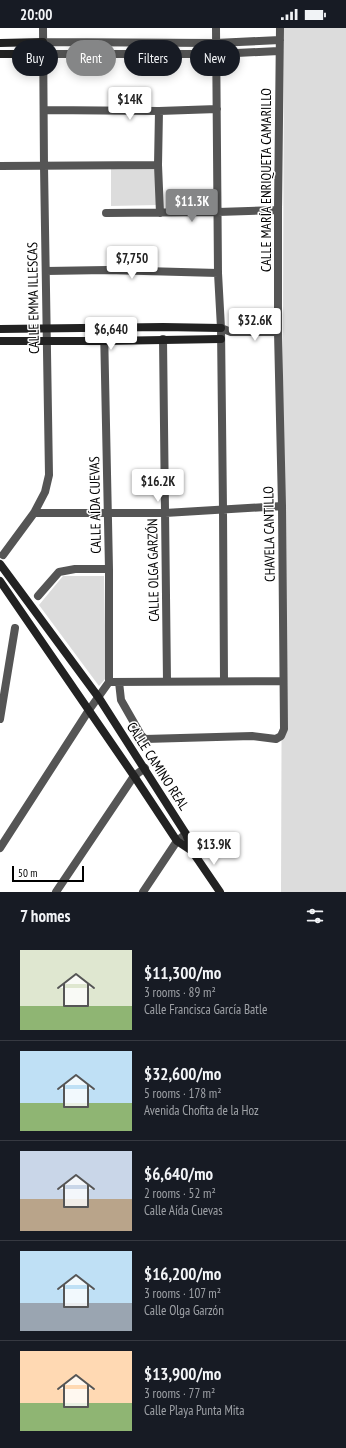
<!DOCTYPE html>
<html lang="en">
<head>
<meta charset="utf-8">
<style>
  :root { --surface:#171b24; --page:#20242c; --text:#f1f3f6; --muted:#9ea1a6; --line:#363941; --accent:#858687 }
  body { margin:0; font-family:"PT Sans Narrow",sans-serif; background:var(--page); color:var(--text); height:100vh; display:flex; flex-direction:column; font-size:15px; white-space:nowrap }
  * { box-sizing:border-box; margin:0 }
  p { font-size:13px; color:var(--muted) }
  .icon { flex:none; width:22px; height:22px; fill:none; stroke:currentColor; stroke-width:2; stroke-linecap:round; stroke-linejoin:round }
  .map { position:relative; height:864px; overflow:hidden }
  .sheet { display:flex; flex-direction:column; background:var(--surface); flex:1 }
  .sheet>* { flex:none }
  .banner { position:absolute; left:12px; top:12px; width:322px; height:36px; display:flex; gap:8px }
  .scale { position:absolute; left:12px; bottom:10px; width:72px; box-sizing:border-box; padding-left:4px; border:2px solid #000; border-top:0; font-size:11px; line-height:14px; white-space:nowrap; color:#000; -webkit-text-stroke:3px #fff; paint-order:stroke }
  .price { position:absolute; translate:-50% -34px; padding:0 9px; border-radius:4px; background:#fff; color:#222; font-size:13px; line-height:26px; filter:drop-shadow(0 1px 2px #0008) }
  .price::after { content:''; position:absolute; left:50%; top:24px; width:12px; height:9px; margin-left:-6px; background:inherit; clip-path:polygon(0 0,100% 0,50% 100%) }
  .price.selected { background:var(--accent); color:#fff }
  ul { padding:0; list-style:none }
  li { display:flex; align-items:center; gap:12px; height:100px; padding:0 20px }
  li+li { border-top:1px solid var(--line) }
  li span { display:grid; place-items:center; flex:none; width:112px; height:80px; border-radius:0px; color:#555 }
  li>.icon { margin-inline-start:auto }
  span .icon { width:48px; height:48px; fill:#fffc; stroke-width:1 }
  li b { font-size:17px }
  h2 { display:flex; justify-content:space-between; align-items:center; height:48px; padding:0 20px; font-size:17px }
  .pill { padding:0 14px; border-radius:18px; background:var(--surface); box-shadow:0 2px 10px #0003; font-size:14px; line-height:36px }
  .pill.selected { background:var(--accent); color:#fff }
  .status { display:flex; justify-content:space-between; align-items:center; height:28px; padding:0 20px; background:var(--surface); direction:ltr }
  .status svg { height:11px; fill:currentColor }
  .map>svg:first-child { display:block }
</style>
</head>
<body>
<div class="status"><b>20:00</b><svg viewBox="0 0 49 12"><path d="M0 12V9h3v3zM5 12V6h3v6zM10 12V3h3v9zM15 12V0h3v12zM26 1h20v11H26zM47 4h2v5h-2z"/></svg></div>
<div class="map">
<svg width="346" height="864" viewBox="0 0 346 864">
  <rect width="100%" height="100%" fill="#fff"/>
  <path fill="#dcdcdc" d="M284 0H346V864H281Z
    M111 141 157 142 158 177 111 178Z
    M63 548H104L106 650 99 658 39 577Z"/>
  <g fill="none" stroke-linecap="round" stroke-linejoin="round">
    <path stroke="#555" stroke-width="8" d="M216 0 218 245 221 300 223 482 224 653
      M43 14 216 15 280 12
      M43 26H217L279 23
      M44 82 159 83 217 81
      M159 83 158 137 160 185
      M0 138 158 137
      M106 185 218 184 278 182
      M46 243 107 242 218 245
      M104 300 109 541V654
      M221 300 231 304H278
      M163 311 167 653
      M34 485H165L282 478
      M3 527 34 485 45 464 49 447 44 138 43 0
      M38 568 59 544 75 541H109
      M119 654 121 672 141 707 145 711 252 708 276 711 281 708 284 701 282 478 278 304V182L280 0
      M0 691 15 600
      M0 820 89 682 109 654 283 653
      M56 864 134 748 145 740
      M143 864 177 813 186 806"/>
    <path stroke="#222" stroke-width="8" d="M0 15 43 14
      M0 26H43
      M0 301 163 299 221 300
      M0 313H105L221 311
      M0 536 99 670 186 806 192 823 220 864
      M0 553 134 748 177 813 192 823"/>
  </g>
  <g text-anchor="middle" stroke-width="3" stroke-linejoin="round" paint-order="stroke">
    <g font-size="14" fill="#000" stroke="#fff">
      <text transform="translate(266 152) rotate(-90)" y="5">CALLE MARÍA ENRIQUETA CAMARILLO</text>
      <text transform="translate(33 270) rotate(-91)" y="5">CALLE EMMA ILLESCAS</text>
      <text transform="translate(95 477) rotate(-91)" y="5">CALLE AÍDA CUEVAS</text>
      <text transform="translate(269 506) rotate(-91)" y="5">CHAVELA CANTILLO</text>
      <text transform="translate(153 542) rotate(-91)" y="5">CALLE OLGA GARZÓN</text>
      <text transform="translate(158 738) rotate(57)" y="5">CALLE CAMINO REAL</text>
    </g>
  </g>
</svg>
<div class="scale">50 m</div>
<b class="price" style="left:130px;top:93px">$14K</b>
<b class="price selected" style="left:192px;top:195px">$11.3K</b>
<b class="price" style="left:132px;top:252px">$7,750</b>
<b class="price" style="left:255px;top:314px">$32.6K</b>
<b class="price" style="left:111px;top:323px">$6,640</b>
<b class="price" style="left:158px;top:475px">$16.2K</b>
<b class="price" style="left:214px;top:838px">$13.9K</b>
<div class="banner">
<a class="pill">Buy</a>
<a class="pill selected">Rent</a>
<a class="pill">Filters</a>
<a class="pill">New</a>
</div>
</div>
<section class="sheet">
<h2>7 homes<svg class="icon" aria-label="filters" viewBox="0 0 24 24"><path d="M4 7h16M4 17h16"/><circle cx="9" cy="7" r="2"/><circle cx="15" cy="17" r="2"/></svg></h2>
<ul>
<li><span style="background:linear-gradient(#dfe7d0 70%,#8fb573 0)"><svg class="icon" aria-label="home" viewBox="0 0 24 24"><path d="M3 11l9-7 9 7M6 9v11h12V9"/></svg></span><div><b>$11,300/mo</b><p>3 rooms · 89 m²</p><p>Calle Francisca García Batle</p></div></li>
<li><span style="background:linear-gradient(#bfe0f5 65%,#8fb573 0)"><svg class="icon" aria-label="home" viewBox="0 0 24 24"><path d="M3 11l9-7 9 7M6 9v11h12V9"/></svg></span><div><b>$32,600/mo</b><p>5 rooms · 178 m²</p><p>Avenida Chofita de la Hoz</p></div></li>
<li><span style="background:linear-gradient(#c9d6e8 60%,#b9a48a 0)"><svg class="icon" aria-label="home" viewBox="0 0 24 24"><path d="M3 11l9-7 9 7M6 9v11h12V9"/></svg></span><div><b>$6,640/mo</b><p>2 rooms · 52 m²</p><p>Calle Aída Cuevas</p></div></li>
<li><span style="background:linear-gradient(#bfe0f5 65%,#9aa5b1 0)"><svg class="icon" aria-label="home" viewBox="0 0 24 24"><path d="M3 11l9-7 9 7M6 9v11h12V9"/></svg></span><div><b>$16,200/mo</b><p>3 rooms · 107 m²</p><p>Calle Olga Garzón</p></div></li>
<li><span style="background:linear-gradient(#ffd9b3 65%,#8fb573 0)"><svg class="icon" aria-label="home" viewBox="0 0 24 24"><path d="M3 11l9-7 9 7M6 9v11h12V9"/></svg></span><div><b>$13,900/mo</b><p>3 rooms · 77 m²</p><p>Calle Playa Punta Mita</p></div></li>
</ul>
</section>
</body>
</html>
